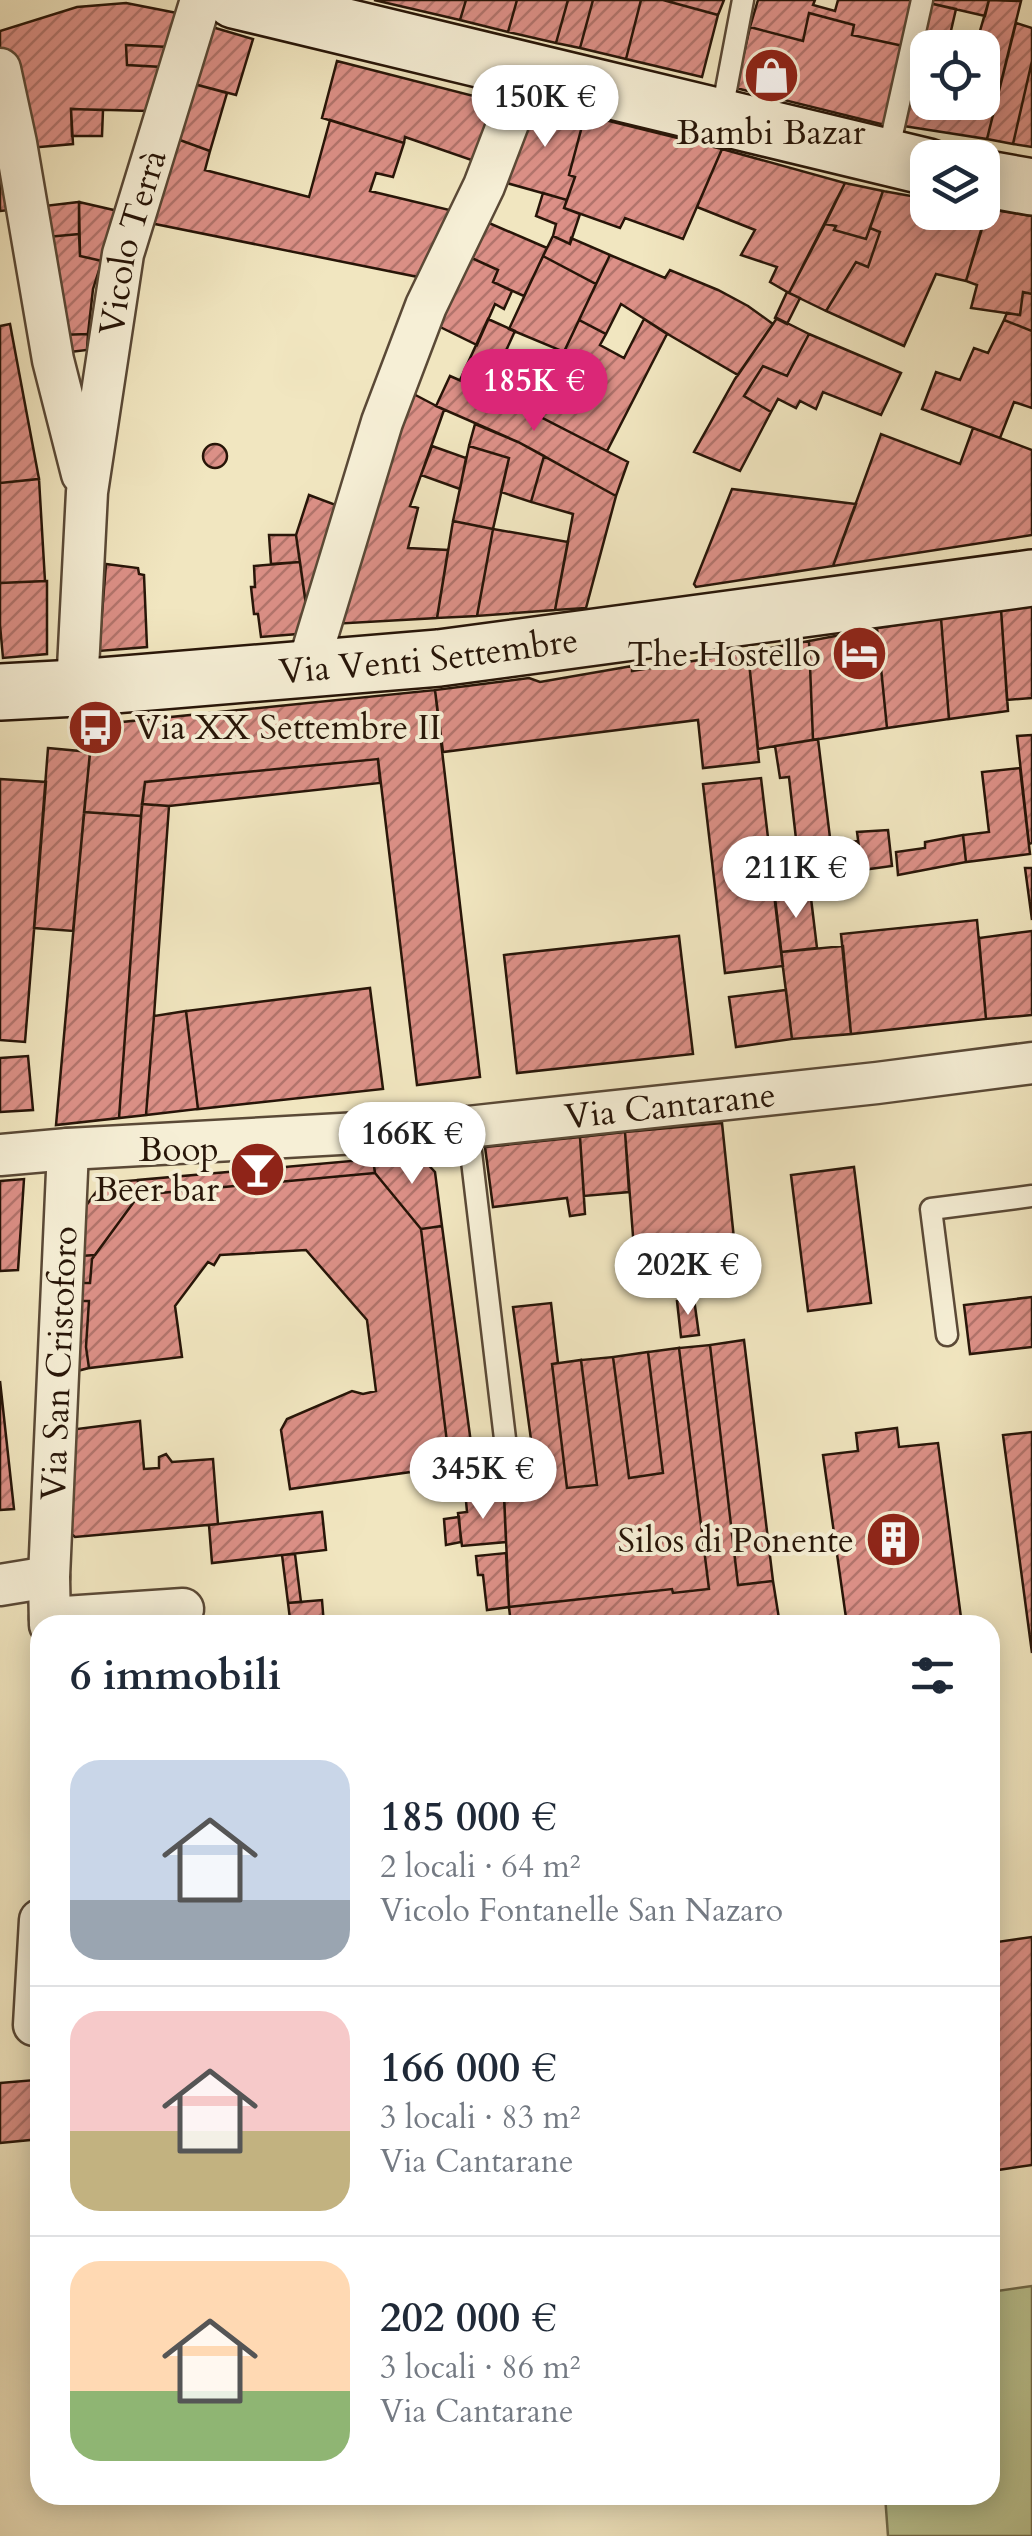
<!DOCTYPE html>
<html lang="it">
<head>
<meta charset="utf-8">
<style>
  :root { --surface:#fff; --page:#f2f2f3; --text:#1f2937; --muted:#747a83; --line:#e0e1e3; --accent:#db2777 }
  body { margin:0; font-family:Cardo,serif; background:var(--page); color:var(--text); height:100vh; display:flex; flex-direction:column; font-size:38px; white-space:nowrap }
  * { box-sizing:border-box; margin:0 }
  p { font-size:32px; color:var(--muted) }
  .icon { flex:none; width:55px; height:55px; fill:none; stroke:currentColor; stroke-width:2; stroke-linecap:round; stroke-linejoin:round }
  .map { position:relative; flex:1; overflow:hidden }
  .details { position:absolute; left:30px; top:1615px; width:970px; height:890px; display:flex; flex-direction:column; background:var(--surface); border-radius:30px; box-shadow:0 5px 25px #0003 }
  .details>* { flex:none }
  .controls { position:absolute; left:910px; top:30px; display:grid; gap:20px }
  .controls a { display:grid; place-items:center; width:90px; height:90px; border-radius:20px; background:var(--surface); box-shadow:0 5px 25px #0003; font-size:50px }
  .price { position:absolute; translate:-50% -85px; padding:0 22px; border-radius:35px; background:#fff; color:#222; font-size:32px; line-height:65px; filter:drop-shadow(0 2px 5px #0008) }
  .price::after { content:''; position:absolute; left:50%; top:60px; width:30px; height:22px; margin-left:-15px; background:inherit; clip-path:polygon(0 0,100% 0,50% 100%) }
  .price.current { background:var(--accent); color:#fff }
  ul { padding:0; list-style:none }
  li { display:flex; align-items:center; gap:30px; height:250px; padding:0 40px }
  li+li { border-top:2px solid var(--line) }
  li span { display:grid; place-items:center; flex:none; width:280px; height:200px; border-radius:30px; color:#555 }
  li>.icon { margin-inline-start:auto }
  span .icon { width:120px; height:120px; fill:#fffc; stroke-width:1 }
  li b { font-size:42px }
  h2 { display:flex; justify-content:space-between; align-items:center; height:120px; padding:0 40px; font-size:42px }
  .map>svg:first-child { display:block }
</style>
</head>
<body>
<div class="map">
<svg width="1032" height="2536" viewBox="0 0 1032 2536">
  <defs>
    <pattern id="building-hatch" width="6" height="6" patternUnits="userSpaceOnUse" patternTransform="scale(2.5)"><rect width="6" height="6" fill="#dc9087"/><path d="M-1 1l2-2M0 6l6-6M5 7l2-2" fill="none" stroke="#b2746c"/></pattern>
  </defs>
  <rect width="100%" height="100%" fill="#f1e6c0"/>
  <filter id="stains"><feTurbulence type="fractalNoise" baseFrequency=".002" numOctaves="4"/><feColorMatrix values="0 0 0 0 .2 0 0 0 0 .09 0 0 0 0 .02 0 0 0 .5 -.17"/></filter>
  <radialGradient id="worn" r=".72"><stop offset=".6" stop-color="#630" stop-opacity="0"/><stop offset="1" stop-color="#630" stop-opacity=".3"/></radialGradient>
  <path fill="#bbc491" stroke="#716c4c" stroke-width="2.5" d="M1032 2286V2536H888L885 2495H990V2292Z"/>
  <path fill="url(#building-hatch)" stroke="#271508" stroke-width="2.5" d="M374 0H466L460 20Z
    M466 0H517L508 32 460 20Z
    M517 0H568L556 43 508 32Z
    M568 0H593L580 48 556 43Z
    M593 0H641L626 59 580 48Z
    M641 0H663L718 15 702 77 626 59Z
    M663 0H724L718 15Z
    M758 0H815L813 5 835 11 838 0H918L908 47 852 35 854 25 809 13 803 41 750 27Z
    M930 0H989L985 16 929 3Z
    M989 0 1021 1 987 139 897 125 929 3 956 9 947 48H928V102H982V48H975Z
    M126 3 177 13 169 47 126 45 127 65 162 67 149 111 71 109 73 144 29 148 0 49V31L77 7Z
    M809 13 854 25 852 35 908 47 889 126 736 88 750 27 803 41Z
    M1016 23 1032 28V61L1013 144 987 139Z
    M212 27 253 39 236 95 194 84Z
    M126 45 169 47 162 67 127 65Z
    M337 61 505 104 480 163 405 137 404 143 322 118Z
    M1032 61V147L1013 144Z
    M194 84 227 93 210 151 177 139Z
    M525 101 585 115 569 175 575 177 567 200 503 182Z
    M71 109 103 110 102 136H72Z
    M585 115 722 149 683 239 625 218 620 228 564 208 575 177 569 175Z
    M330 120 404 143 393 177 376 173 370 191 458 212 428 279 150 223 177 139 210 151 205 170 309 197Z
    M0 141 19 209 0 211Z
    M722 149 845 183 789 293 770 282 777 267 741 255 755 230 697 207Z
    M845 183 883 191 866 239 834 230 836 226 825 224Z
    M883 191 928 199V212H982V209L987 210 966 281 936 274 904 346 826 311 856 262 868 267 880 232 870 228Z
    M543 193 567 200 564 208 580 214 570 244 553 236 556 224 536 216Z
    M79 202 118 211 102 261 80 256Z
    M79 202V234L47 237 44 206Z
    M988 209 1032 216V294L1023 292 1020 315 971 308 977 285 966 281Z
    M482 220 547 248 524 296 493 282 498 270 463 254Z
    M825 224 836 226 834 230 866 239 870 228 880 232 868 267 856 262 826 311 789 293Z
    M79 234 80 256 102 261 93 289 88 334 59 335 47 237Z
    M553 236 570 244 571 238 610 255 596 284 543 256Z
    M463 254 498 270 493 282 512 291 504 309 495 304 477 345 432 323Z
    M610 255 665 278 670 270 718 290 748 306 773 324 738 375 671 336 621 304 606 334 579 320Z
    M543 256 596 284 564 352 509 329Z
    M787 292 800 298 787 324 775 318Z
    M1023 292 1032 294V331L1004 320 1007 313 1020 315Z
    M777 318 809 334 787 376 763 366 744 396 771 412 740 471 694 452 735 379Z
    M488 319 515 331 487 392 460 380Z
    M644 319 667 334 607 451 519 406 540 366 554 373 579 320 606 334 600 345 624 358Z
    M1004 320 1032 331V408L1014 402 1000 438 922 409 936 372 960 380 974 348 988 353Z
    M10 324 39 479 0 483V326Z
    M88 334 87 350 61 353 59 335Z
    M809 334 901 373 881 415 823 392 816 409 800 401 796 408 778 399 771 412 744 396 763 366 787 376Z
    M450 376 519 406 628 462 616 496 518 442 436 406Z
    M406 390 444 410 410 506 418 508 408 548 448 550 437 618 332 624Z
    M475 424 518 442 544 456 531 502 501 492 509 458 469 446Z
    M973 428 1032 450V535L833 566 881 434 960 464Z
    M203 456a12 12 0 1 1 24 0a12 12 0 1 1-24 0Z
    M432 446 466 458 460 489 421 475Z
    M469 446 509 458 493 529 453 521Z
    M544 456 616 496 586 608 555 610 573 514 531 502Z
    M39 479 45 581 0 583V483Z
    M732 489 856 504 833 566 696 587 694 584Z
    M309 495 349 510 310 633 296 535Z
    M453 521 493 529 477 616 437 618Z
    M493 529 568 542 555 610 477 616Z
    M269 535H296L300 562 271 564Z
    M300 562 310 633 261 637 258 614H254L251 587H255L254 566Z
    M106 564 138 568 139 574 144 575 147 647 99 651Z
    M47 581V654L3 658 0 625V583Z
    M1032 605V698L1007 700 1001 609Z
    M1001 609 1008 711 949 719 941 618Z
    M941 618 949 719 887 728 877 628Z
    M877 628 887 728 813 740 809 641Z
    M809 641 813 740 758 749 748 652Z
    M748 652 759 762 703 768 698 720 443 752 435 690 529 678 540 682 632 666V671Z
    M435 690 480 1077 417 1085 378 759 145 782 141 816 84 812 93 725Z
    M1032 735V843L1029 844 1017 736Z
    M818 739 836 887 802 892 789 777 780 778 775 746Z
    M48 748 90 752 73 931 34 928Z
    M378 759 380 783 169 806 142 804 145 782Z
    M1020 768 1030 854 966 862 963 835 989 832 982 772Z
    M761 778 783 966 725 973 703 784Z
    M0 779 46 782 25 1042 0 1040Z
    M142 804 169 806 154 1016 146 1115 119 1118Z
    M84 812 141 816 119 1118 56 1125Z
    M888 830 892 866 862 870 857 832Z
    M963 835 966 862 898 875 896 852 925 848V842Z
    M858 841 863 874 834 878 831 844Z
    M1025 868H1032V920Z
    M810 890 817 948 781 952 774 894Z
    M977 920 986 1019 851 1034 841 934Z
    M1032 931V1015L986 1019 979 938Z
    M679 936 693 1054 517 1073 504 955Z
    M843 946 851 1034 792 1039 781 952Z
    M370 988 383 1089 198 1109 186 1011Z
    M786 990 792 1039 736 1047 729 997Z
    M186 1011 198 1109 146 1115 154 1016Z
    M28 1056 33 1110 0 1112V1058Z
    M722 1123 734 1239 634 1249 625 1132Z
    M625 1132 629 1192 584 1196 580 1137Z
    M580 1137 585 1214 570 1216 567 1198 493 1207 485 1147Z
    M419 1155 435 1172 442 1226 421 1229 375 1173 373 1159Z
    M373 1159 375 1173 139 1195 138 1180Z
    M854 1167 871 1303 808 1311 791 1175Z
    M375 1173 421 1229 451 1475 419 1479 418 1471 290 1489 281 1430 287 1419 352 1391 363 1394 376 1391 367 1320 306 1250 220 1255 214 1265 208 1262 175 1306 182 1357 89 1368 86 1347 89 1301H78L79 1283H90L92 1259 139 1195Z
    M24 1179 18 1270 0 1271V1181Z
    M138 1180 139 1195 95 1255 82 1256 85 1207 103 1183Z
    M442 1226 475 1473 451 1475 421 1229Z
    M95 1255 92 1259 90 1283H80L82 1256Z
    M1032 1297V1347L970 1354 964 1305Z
    M694 1299 699 1335 681 1337 677 1301Z
    M78 1301H89L86 1347 89 1368 73 1372Z
    M551 1303 558 1363 552 1364 567 1488 597 1485 581 1360 613 1357 629 1478 663 1473 648 1352 679 1348 709 1589 673 1593 672 1589 509 1607 504 1494 538 1491 513 1307Z
    M744 1340 773 1581 738 1585 710 1345Z
    M710 1345 738 1585 773 1581 780 1625H511L509 1607 672 1589 673 1593 709 1589 679 1348Z
    M648 1352 663 1473 629 1478 613 1357Z
    M581 1360 597 1485 567 1488 552 1364Z
    M0 1381 14 1509 0 1510Z
    M140 1421 144 1469 159 1468V1457L166 1454 172 1462 213 1459 218 1524 75 1537 62 1526 69 1430Z
    M897 1428 899 1447 938 1443 962 1625H847L823 1455 858 1451 856 1433Z
    M1032 1432V1653L1003 1435Z
    M504 1496 506 1542 462 1546 458 1513 467 1512 466 1501Z
    M322 1512 326 1550 212 1563 209 1525Z
    M459 1517 461 1542 446 1545 444 1519Z
    M506 1553 509 1607 487 1610 483 1575H478L476 1556Z
    M295 1554 301 1602 288 1603 282 1555Z
    M322 1600 324 1625H222L290 1619 288 1603Z
    M1032 1937V2165L998 2170 990 2111V1943Z
    M35 2080V2084L40 2083V2139L0 2143V2083Z"/>
  <g fill="none" stroke-linecap="round" stroke-linejoin="round">
    <defs>
      <path id="lane" d="M721 116 743 0
        M887 157 922 0
        M468 1127 508 1464
        M947 1335 931 1209 1032 1196"/>
      <g id="street">
        <path d="M0 69 16 143 53 360 82 474"/>
        <path d="M307 669 382 422 426 306 484 186 528 71"/>
        <path id="s1" d="M77 688 87 492 123 254 201 0"/>
        <path id="s2" d="M0 1155 68 1149 468 1127 877 1083 1032 1063"/>
        <path d="M0 1585 49 1577"/>
        <path d="M50 1618 183 1609"/>
        <path id="s3" d="M50 1625 49 1577 68 1149"/>
        <path d="M34 2025 40 1920"/>
      </g>
      <g id="secondary">
        <path d="M234 0 928 167"/>
        <path d="M982 178 1032 187"/>
        <path id="s4" d="M0 692 77 688 439 658 1032 578"/>
      </g>
    </defs>
    <use href="#lane" stroke="#5a4936" stroke-width="25"/>
    <use href="#street" stroke="#5a4936" stroke-width="45"/>
    <use href="#secondary" stroke="#271508" stroke-width="60"/>
    <use href="#lane" stroke="#f6efd6" stroke-width="20"/>
    <use href="#street" stroke="#f6efd6" stroke-width="40"/>
    <use href="#secondary" stroke="#f6efd6" stroke-width="55"/>
  </g>
  <defs>
    <symbol id="shop-disc" viewBox="-11 -11 22 22"><circle r="9.5" fill="#8f2418" stroke="#f6efd6"/><path d="M-5-2.5h2.3a2.7 3.5 0 0 1 5.4 0H5L5.5 6h-11ZM-1.5-2.5h3a1.5 2.3 0 0 0-3 0Z" fill="#fff"/></symbol>
    <symbol id="hotel-disc" viewBox="-11 -11 22 22"><circle r="9.5" fill="#8f2418" stroke="#f6efd6"/><path d="M-6-4.5h1.5V1H6V5H4.5V3h-9V5H-6ZM-4 0a1.8 1.8 0 1 1 3.6 0ZM.5 0V-2.5h3Q6-2.5 6 0Z" fill="#fff"/></symbol>
    <symbol id="bus-disc" viewBox="-11 -11 22 22"><circle r="9.5" fill="#8f2418" stroke="#f6efd6"/><path d="M-5-6H5V4H4V6H2V4H-2V6H-4V4H-5ZM-3.5-4V0h7V-4ZM-3.5 1.2v1.5H-2V1.2ZM2 1.2v1.5H3.5V1.2Z" fill="#fff"/></symbol>
    <symbol id="bar-disc" viewBox="-11 -11 22 22"><circle r="9.5" fill="#8f2418" stroke="#f6efd6"/><path d="M-6-5H6L.8 .8V4.5H3.5V6h-7V4.5H-.8V.8Z" fill="#fff"/></symbol>
    <symbol id="building-disc" viewBox="-11 -11 22 22"><circle r="9.5" fill="#8f2418" stroke="#f6efd6"/><path d="M-4-6H4V6H1V3H-1V6H-4ZM-2.5-4.3h1.7v1.8h-1.7ZM.8-4.3h1.7v1.8H.8ZM-2.5-1h1.7V.8h-1.7ZM.8-1h1.7V.8H.8Z" fill="#fff"/></symbol>
  </defs>
  <g fill-rule="evenodd">
    <use href="#shop-disc" x="740" y="44" width="63" height="63"/>
    <use href="#hotel-disc" x="828" y="622" width="63" height="63"/>
    <use href="#bus-disc" x="64" y="696" width="63" height="63"/>
    <use href="#bar-disc" x="226" y="1138" width="63" height="63"/>
    <use href="#building-disc" x="862" y="1508" width="63" height="63"/>
  </g>
  <g text-anchor="middle" stroke-width="8" stroke-linejoin="round" paint-order="stroke">
    <g font-size="35" fill="#271508" stroke="#f6efd6" text-anchor="end">
      <text x="771" y="144" text-anchor="middle">Bambi Bazar</text>
      <text x="821" y="666">The Hostello</text>
      <text x="135" y="739" text-anchor="start">Via XX Settembre II</text>
      <text x="219" y="1161">Boop<tspan x="219" dy="40">Beer bar</tspan></text>
      <text x="854" y="1552">Silos di Ponente</text>
    </g>
    <g font-size="35" fill="#271508" stroke="#f6efd6">
      <text dy="12" stroke="none"><textPath href="#s1" startOffset="450">Vicolo Terrà</textPath></text>
      <text dy="12" stroke="none"><textPath href="#s4" startOffset="430">Via Venti Settembre</textPath></text>
      <text dy="12" stroke="none"><textPath href="#s2" startOffset="672">Via Cantarane</textPath></text>
      <text dy="12" stroke="none"><textPath href="#s3" startOffset="262">Via San Cristoforo</textPath></text>
    </g>
  </g>
  <rect width="100%" height="100%" filter="url(#stains)"/>
  <rect width="100%" height="100%" fill="url(#worn)"/>
</svg>
<div class="controls">
<a><svg class="icon" aria-label="locate" viewBox="0 0 24 24"><circle cx="12" cy="12" r="6"/><path d="M12 2v4M12 18v4M2 12h4M18 12h4"/></svg></a>
<a><svg class="icon" aria-label="layers" viewBox="0 0 24 24"><path d="M12 4l9 5-9 5-9-5zM3 14l9 5 9-5"/></svg></a>
</div>
<b class="price" style="left:545px;top:150px">150K €</b>
<b class="price current" style="left:534px;top:434px">185K €</b>
<b class="price" style="left:796px;top:921px">211K €</b>
<b class="price" style="left:412px;top:1187px">166K €</b>
<b class="price" style="left:688px;top:1318px">202K €</b>
<b class="price" style="left:483px;top:1522px">345K €</b>
<section class="details">
<h2>6 immobili<svg class="icon" aria-label="filters" viewBox="0 0 24 24"><path d="M4 7h16M4 17h16"/><circle cx="9" cy="7" r="2"/><circle cx="15" cy="17" r="2"/></svg></h2>
<ul>
<li><span style="background:linear-gradient(#c9d6e8 70%,#9aa5b1 0)"><svg class="icon" aria-label="home" viewBox="0 0 24 24"><path d="M3 11l9-7 9 7M6 9v11h12V9"/></svg></span><div><b>185 000 €</b><p>2 locali · 64 m²</p><p>Vicolo Fontanelle San Nazaro</p></div></li>
<li><span style="background:linear-gradient(#f6c9c9 60%,#c2b280 0)"><svg class="icon" aria-label="home" viewBox="0 0 24 24"><path d="M3 11l9-7 9 7M6 9v11h12V9"/></svg></span><div><b>166 000 €</b><p>3 locali · 83 m²</p><p>Via Cantarane</p></div></li>
<li><span style="background:linear-gradient(#ffd9b3 65%,#8fb573 0)"><svg class="icon" aria-label="home" viewBox="0 0 24 24"><path d="M3 11l9-7 9 7M6 9v11h12V9"/></svg></span><div><b>202 000 €</b><p>3 locali · 86 m²</p><p>Via Cantarane</p></div></li>
</ul>
</section>
</div>
</body>
</html>
